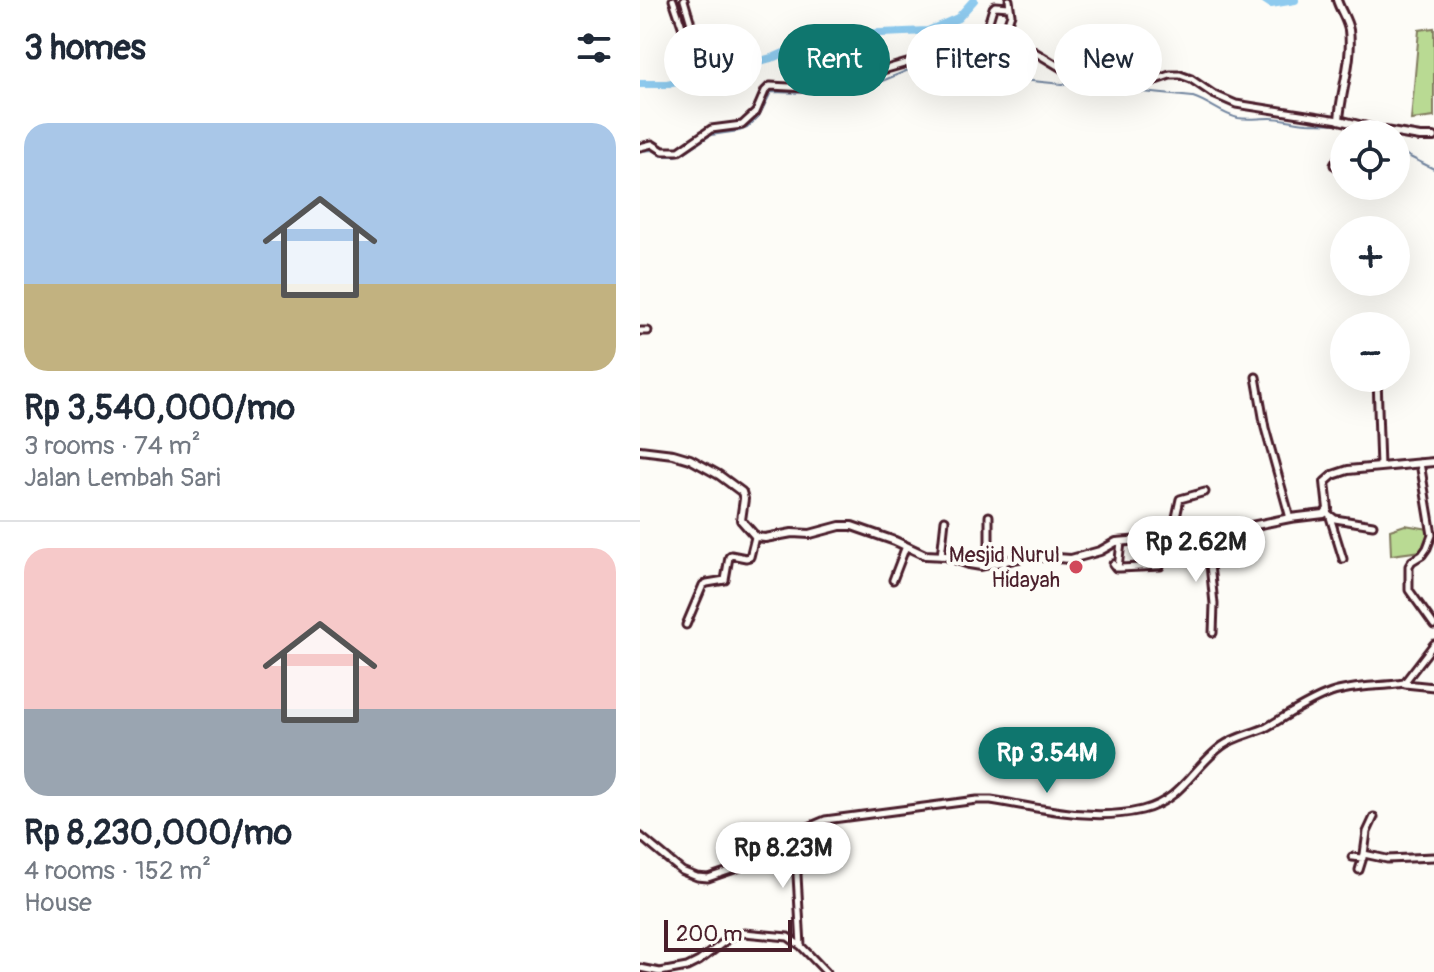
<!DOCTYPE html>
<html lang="en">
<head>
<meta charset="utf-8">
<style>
  :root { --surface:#fff; --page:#f2f2f3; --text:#1f2937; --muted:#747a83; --line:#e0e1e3; --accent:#0f766e }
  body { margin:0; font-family:Pangolin,sans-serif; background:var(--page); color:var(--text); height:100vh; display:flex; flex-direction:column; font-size:30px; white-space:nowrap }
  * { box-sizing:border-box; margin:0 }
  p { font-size:26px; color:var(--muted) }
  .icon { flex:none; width:44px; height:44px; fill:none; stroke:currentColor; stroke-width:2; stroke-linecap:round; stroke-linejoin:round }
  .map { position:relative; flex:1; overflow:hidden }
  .panel { display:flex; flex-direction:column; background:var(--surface); width:640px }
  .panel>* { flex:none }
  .top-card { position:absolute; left:24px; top:24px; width:650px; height:72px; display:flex; gap:16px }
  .controls { position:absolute; left:690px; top:120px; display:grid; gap:16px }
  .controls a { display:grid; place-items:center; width:80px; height:80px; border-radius:50%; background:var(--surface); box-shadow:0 8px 32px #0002; font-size:40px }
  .scale { position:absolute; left:24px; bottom:20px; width:128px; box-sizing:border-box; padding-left:8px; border:4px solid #4a1f2b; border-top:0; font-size:22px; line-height:28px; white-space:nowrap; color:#4a1f2b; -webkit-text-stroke:6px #fdfcf7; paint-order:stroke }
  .price { position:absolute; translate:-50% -68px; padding:0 18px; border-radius:28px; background:#fff; color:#222; font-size:26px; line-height:52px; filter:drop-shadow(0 2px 4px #0008) }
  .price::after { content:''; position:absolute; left:50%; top:48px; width:24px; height:18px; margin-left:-12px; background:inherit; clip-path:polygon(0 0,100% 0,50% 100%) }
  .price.active { background:var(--accent); color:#fff }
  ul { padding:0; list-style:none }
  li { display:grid; align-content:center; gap:16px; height:424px; padding:0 24px }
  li+li { border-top:2px solid var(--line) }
  li span { display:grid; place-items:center; height:248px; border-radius:24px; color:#555 }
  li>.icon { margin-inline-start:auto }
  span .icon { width:144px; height:144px; fill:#fffc; stroke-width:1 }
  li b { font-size:34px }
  h2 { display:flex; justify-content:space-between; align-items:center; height:96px; padding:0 24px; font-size:34px }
  .chip { padding:0 28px; border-radius:36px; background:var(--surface); box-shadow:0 8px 32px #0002; font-size:28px; line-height:72px }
  .chip.active { background:var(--accent); color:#fff }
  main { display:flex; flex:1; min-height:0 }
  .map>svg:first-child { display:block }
</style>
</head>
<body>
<main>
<section class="panel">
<h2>3 homes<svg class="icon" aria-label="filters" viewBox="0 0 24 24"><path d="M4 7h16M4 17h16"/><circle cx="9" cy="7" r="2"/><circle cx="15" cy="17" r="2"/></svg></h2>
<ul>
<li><span style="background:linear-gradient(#a9c7e8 65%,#c2b280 0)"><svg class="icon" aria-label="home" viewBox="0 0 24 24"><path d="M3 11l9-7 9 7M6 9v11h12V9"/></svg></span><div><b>Rp 3,540,000/mo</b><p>3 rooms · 74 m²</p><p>Jalan Lembah Sari</p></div></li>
<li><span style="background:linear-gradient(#f6c9c9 65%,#9aa5b1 0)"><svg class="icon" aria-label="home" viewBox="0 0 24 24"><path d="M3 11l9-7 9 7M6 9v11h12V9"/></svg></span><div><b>Rp 8,230,000/mo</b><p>4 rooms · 152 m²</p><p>House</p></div></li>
</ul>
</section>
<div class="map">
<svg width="794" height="972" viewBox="0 0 794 972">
  <rect width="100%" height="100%" fill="#fdfcf7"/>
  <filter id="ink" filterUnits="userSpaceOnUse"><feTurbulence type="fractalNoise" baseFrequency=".0125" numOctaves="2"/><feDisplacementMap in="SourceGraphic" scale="16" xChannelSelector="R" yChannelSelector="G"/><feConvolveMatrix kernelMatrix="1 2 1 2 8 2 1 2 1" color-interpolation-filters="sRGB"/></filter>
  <g filter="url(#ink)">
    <path fill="#b9da93" stroke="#827c5f" stroke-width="2" d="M794 28V117L771 120 779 30Z
      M765 525 789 529 781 551 751 555 750 530Z"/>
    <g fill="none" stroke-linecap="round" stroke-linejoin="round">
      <path stroke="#7386a0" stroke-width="2" d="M756 150 794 169
        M0 151 13 150 22 156H36L44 153 71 135 99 131 107 128 119 116 131 92 164 93 181 90 218 91 271 69 553 97C569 102 581 114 598 118 608 120 619 118 630 118 642 118 654 122 667 123 692 124 703 122 728 134"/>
      <path stroke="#8ecaee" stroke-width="8" d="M625 0 631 4 655 0
        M0 84H27L65 76 135 57 164 44 194 35 288 31 318 18 334 0"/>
      <defs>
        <path id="street" d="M33 0 45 35
          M44 0 57 44 61 60
          M363 37 371 14 369 0
          M344 38 353 8 355 6 370 7
          M0 147 12 144 23 151H39L71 129 102 125 116 112 125 91 130 86 168 88 183 83 220 81 236 72 267 63 299 59 317 47 333 40 360 37 380 43 433 75 497 83 510 82 530 75H540L551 79 573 94 596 104 699 120
          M701 169 694 165 704 147
          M0 331H8
          M616 377 625 428 650 518
          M737 378 740 467
          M780 463 792 535 787 548 782 555 772 561 769 566V590L794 625
          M686 512 695 519 733 525
          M349 516V564
          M690 517 703 559
          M567 535 574 604 573 633
          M525 539 535 522 540 499 565 492
          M301 556 305 520
          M473 564 476 568H480L520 566 522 550 521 540
          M478 568 481 542
          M253 580 266 546
          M364 583V561
          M46 625 63 585 67 583 85 580 89 557 91 555 106 558 110 557 115 537
          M765 684 794 687
          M734 817 727 832 724 854 747 859 794 857
          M159 832 160 845 157 875 161 946
          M0 836 42 871 57 877 68 878 115 862 159 831 185 820 337 800H351C400 808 452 822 502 810 542 800 553 767 582 746 596 736 612 734 627 727 648 715 668 701 691 693 715 685 740 687 764 683L794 644
          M712 857 723 858
          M719 870 724 854
          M0 968 20 972 47 967 59 961 92 936 104 933 148 937 161 946 186 972"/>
        <path id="secondary" d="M697 0C700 10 707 19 709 30 713 60 701 90 699 120L739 130 780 137H794
          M0 450 33 454 50 459 79 475 102 492 104 499 101 520 116 537 125 538 152 533 170 534 200 526H212L255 541 285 555 306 556 329 564 341 566 389 556 431 559 460 551 476 542 567 535 650 518 684 514 688 509 685 482 693 475 708 470 794 462"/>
      </defs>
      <use href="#street" stroke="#4a1f2b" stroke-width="11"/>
      <use href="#secondary" stroke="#4a1f2b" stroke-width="12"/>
      <use href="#street" stroke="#fdfcf7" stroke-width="5"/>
      <use href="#secondary" stroke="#fdfcf7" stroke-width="6"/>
    </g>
  </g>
  <circle fill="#d1495b" stroke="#fdfcf7" stroke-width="3" cx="436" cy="567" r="8"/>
  <g text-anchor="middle" stroke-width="8" stroke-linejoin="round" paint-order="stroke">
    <g font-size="22" fill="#4a1f2b" stroke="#fdfcf7" text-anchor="end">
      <text x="420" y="562">Mesjid Nurul<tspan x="420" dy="25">Hidayah</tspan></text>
    </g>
  </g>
</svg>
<div class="controls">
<a><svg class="icon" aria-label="locate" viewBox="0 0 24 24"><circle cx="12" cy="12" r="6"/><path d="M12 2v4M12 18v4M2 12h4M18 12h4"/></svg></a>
<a>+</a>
<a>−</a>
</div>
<div class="scale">200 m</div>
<b class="price" style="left:556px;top:584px">Rp 2.62M</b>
<b class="price active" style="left:407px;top:795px">Rp 3.54M</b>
<b class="price" style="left:143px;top:890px">Rp 8.23M</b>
<div class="top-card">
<a class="chip">Buy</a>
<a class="chip active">Rent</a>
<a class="chip">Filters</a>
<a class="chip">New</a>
</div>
</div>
</main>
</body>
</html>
